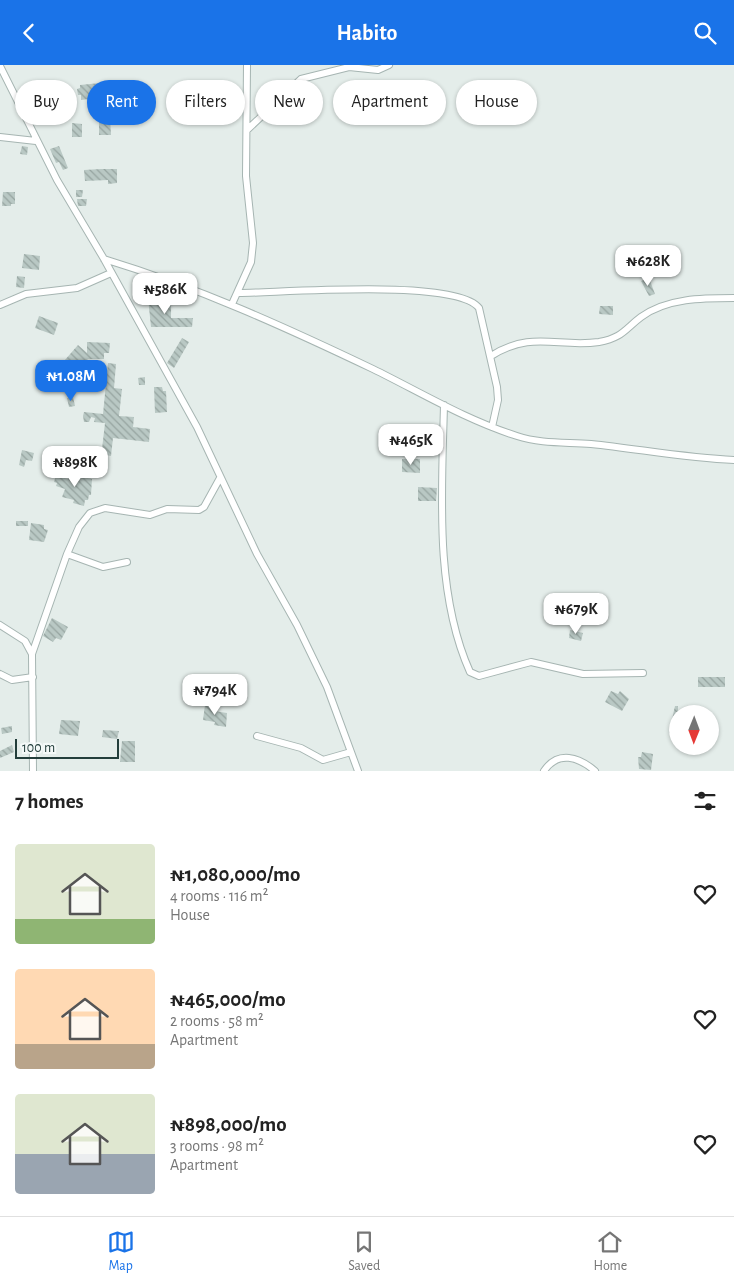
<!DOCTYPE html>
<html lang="en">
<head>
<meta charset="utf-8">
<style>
  :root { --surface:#fff; --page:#f6f6f6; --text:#222; --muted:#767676; --line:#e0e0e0; --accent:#1a73e8 }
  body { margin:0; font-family:"Alegreya Sans",sans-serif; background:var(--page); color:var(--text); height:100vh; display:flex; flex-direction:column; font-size:19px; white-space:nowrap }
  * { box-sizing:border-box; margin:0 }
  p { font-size:16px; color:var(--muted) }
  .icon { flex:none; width:28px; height:28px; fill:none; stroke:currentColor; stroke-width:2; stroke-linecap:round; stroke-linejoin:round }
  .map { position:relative; height:706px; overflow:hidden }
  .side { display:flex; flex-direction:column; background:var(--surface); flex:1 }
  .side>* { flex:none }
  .guide { position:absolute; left:15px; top:15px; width:705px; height:45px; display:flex; gap:10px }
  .needle { width:32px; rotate:181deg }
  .tools { position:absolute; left:669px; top:640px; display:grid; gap:10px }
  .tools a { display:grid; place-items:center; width:50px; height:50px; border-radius:50%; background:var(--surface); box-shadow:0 1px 4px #0004; font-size:25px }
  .scale { position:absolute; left:15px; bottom:12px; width:104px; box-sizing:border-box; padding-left:5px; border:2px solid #233e3b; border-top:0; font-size:14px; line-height:18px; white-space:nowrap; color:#233e3b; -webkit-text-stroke:4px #f4f9f8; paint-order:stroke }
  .price { position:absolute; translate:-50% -42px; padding:0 11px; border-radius:10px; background:#fff; color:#222; font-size:16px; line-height:32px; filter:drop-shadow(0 1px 2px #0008) }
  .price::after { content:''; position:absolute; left:50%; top:30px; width:15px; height:11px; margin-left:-8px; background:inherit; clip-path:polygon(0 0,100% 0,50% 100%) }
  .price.selected { background:var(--accent); color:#fff }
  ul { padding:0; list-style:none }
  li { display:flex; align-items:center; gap:15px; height:125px; padding:0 15px }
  li span { display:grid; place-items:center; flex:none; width:140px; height:100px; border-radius:5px; color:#555 }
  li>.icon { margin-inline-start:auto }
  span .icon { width:60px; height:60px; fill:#fffc; stroke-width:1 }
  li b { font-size:21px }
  h2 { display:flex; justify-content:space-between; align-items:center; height:60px; padding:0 15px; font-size:21px }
  .pill { padding:0 18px; border-radius:22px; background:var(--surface); box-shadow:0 1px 4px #0004; font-size:18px; line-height:45px }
  .pill.selected { background:var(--accent); color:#fff }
  header { display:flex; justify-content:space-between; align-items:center; height:65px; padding:0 15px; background:var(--accent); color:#fff; font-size:22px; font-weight:700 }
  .tabs { display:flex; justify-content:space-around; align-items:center; height:70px; border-top:1px solid var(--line); background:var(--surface); font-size:14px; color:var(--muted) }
  .tabs a { display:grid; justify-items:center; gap:2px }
  .tabs .selected { color:var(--accent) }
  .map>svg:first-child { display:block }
</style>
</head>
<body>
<header><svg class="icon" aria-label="back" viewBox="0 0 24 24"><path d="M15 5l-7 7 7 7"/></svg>Habito<svg class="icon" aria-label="search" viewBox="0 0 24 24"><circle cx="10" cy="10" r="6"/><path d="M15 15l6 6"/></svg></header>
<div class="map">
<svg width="734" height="706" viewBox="0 0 734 706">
  <defs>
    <pattern id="building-back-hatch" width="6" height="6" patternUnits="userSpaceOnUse" patternTransform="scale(1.25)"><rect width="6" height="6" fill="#b9c8c4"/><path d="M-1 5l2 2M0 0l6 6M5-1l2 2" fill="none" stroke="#96a4a0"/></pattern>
  </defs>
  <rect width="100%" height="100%" fill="#e4edea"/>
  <path fill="url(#building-back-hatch)" d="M100 18 101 24H106L107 41H113V52H110L111 70H99V37H89V34L81 35V30H78L77 24 80 23V20Z
    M72 58 82 59V72H72Z
    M22 81 28 82 27 90 20 89Z
    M59 81 68 103 63 105 59 97 56 98 50 84Z
    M101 104H117V118L108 119V115L85 116 84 105Z
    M76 125H83L82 132H76Z
    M3 127H15V139H11V141H2Z
    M77 134H87L86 141H78Z
    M24 189 40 191 39 205 22 203Z
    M17 211 25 212 24 223 16 222Z
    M649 213 655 229 649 231 641 216Z
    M148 233 171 234V253H193L192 262H151Z
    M600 241H613V250L599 249Z
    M39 251 58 258 54 270 35 263Z
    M182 273 189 277 174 303 167 298Z
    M87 277 110 278 109 288H104V294H88L76 307 64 296 78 280 87 288Z
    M108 298 116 299 114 323 122 324 119 351 134 352 133 362 150 364 149 377 113 373 111 391 106 390 101 412 93 411 95 399 90 398 91 386 99 387 102 384 105 358 94 357 95 353 91 352 89 357H84L83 351 84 347 103 349Z
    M145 312V320H139L138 313Z
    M154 322H162L163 326H166L167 347 155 348Z
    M73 332 75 341 69 342 67 333Z
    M22 385 34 388 32 396 26 395 24 402 19 400Z
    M402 394H420V408L402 407Z
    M70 405 76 407 75 410 92 414 91 430H89L88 435H85L84 441 73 438 74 435 62 432 65 424 56 421 57 418 54 417 56 410 68 414Z
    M418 422 437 423 436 436H418Z
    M16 456H28V461H16Z
    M31 458 44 460V464L48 465 44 477 29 475Z
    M52 553 68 562 61 575 56 573 53 577 43 571Z
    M570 565 583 568 581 576 569 573Z
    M698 612H725V622H698Z
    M611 626 618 629 620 626 629 634 622 646 605 637Z
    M205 640H215L214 646 227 648 226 662 214 660 215 657 203 655Z
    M675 641H678V669L669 668Z
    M61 655 80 656 78 671 59 669Z
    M12 661V667L2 669 1 663Z
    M103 665 119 666 117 674 102 672Z
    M122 676H135V697H120Z
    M12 680 14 687 0 693V686Z
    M642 687 653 689 651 705 639 704 638 692H641Z"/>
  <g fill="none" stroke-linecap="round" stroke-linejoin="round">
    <defs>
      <path id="street" d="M0 1 57 115 104 194 197 362 257 489 297 560 327 622 358 706
        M247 65 301 14 349 2 378 5 389 0
        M0 72 36 76
        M104 194C199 223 283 261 373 304 420 327 466 355 517 371 541 379 566 377 591 379 639 384 686 393 734 395
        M239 228C280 228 456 213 479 243L497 322 498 335 492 362
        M232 239 251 197 253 178 246 111 247 0
        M0 240 26 229 77 223 111 208
        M491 291C532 265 558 283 599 277 622 273 625 264 641 252 667 233 703 233 734 233
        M444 340C442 425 434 527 470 607L479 611 531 597 583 609 643 608
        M67 489 103 502 127 497
        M0 560 25 576 32 589 33 706
        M32 589 67 489 79 462 90 448 105 443 150 450 167 444 199 445 204 442 220 413
        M0 609 12 615 33 612
        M257 671 301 683 323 695 351 687
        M544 706C558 685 579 692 595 706"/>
    </defs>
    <use href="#street" stroke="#a6b5b2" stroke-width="8"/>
    <use href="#street" stroke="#fff" stroke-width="6"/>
  </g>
</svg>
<div class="tools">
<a><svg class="needle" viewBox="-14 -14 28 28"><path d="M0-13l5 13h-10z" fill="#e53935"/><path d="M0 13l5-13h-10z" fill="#767676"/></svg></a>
</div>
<div class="scale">100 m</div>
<b class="price" style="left:648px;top:222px">₦628K</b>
<b class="price" style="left:165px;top:250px">₦586K</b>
<b class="price selected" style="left:71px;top:337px">₦1.08M</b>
<b class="price" style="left:411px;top:401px">₦465K</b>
<b class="price" style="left:75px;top:423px">₦898K</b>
<b class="price" style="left:576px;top:570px">₦679K</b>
<b class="price" style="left:215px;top:651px">₦794K</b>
<div class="guide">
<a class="pill">Buy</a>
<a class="pill selected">Rent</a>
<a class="pill">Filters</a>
<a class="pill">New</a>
<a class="pill">Apartment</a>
<a class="pill">House</a>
</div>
</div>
<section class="side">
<h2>7 homes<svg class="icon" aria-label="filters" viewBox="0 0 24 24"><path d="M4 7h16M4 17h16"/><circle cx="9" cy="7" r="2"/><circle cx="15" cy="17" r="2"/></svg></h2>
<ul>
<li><span style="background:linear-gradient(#dfe7d0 75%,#8fb573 0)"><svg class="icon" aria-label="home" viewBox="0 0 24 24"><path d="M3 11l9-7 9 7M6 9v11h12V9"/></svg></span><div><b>₦1,080,000/mo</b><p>4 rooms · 116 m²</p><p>House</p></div><svg class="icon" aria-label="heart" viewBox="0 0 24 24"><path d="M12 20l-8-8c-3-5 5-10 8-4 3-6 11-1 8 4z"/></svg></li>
<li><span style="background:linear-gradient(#ffd9b3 75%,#b9a48a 0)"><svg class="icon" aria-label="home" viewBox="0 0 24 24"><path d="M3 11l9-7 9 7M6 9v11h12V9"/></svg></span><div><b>₦465,000/mo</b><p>2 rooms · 58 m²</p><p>Apartment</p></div><svg class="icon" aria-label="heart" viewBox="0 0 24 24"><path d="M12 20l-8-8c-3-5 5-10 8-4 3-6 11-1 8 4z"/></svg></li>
<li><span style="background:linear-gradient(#dfe7d0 60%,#9aa5b1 0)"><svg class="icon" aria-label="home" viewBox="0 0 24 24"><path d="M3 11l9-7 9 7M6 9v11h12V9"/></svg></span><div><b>₦898,000/mo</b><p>3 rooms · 98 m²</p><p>Apartment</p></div><svg class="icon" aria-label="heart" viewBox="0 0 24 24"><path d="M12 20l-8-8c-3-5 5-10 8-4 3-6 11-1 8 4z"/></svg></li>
</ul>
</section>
<nav class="tabs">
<a class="selected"><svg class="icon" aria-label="map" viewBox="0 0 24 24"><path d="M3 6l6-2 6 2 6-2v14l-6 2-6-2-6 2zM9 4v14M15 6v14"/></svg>Map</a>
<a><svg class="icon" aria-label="saved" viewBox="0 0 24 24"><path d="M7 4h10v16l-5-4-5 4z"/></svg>Saved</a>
<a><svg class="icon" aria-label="home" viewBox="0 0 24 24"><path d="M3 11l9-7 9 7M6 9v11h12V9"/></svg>Home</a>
</nav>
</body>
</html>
